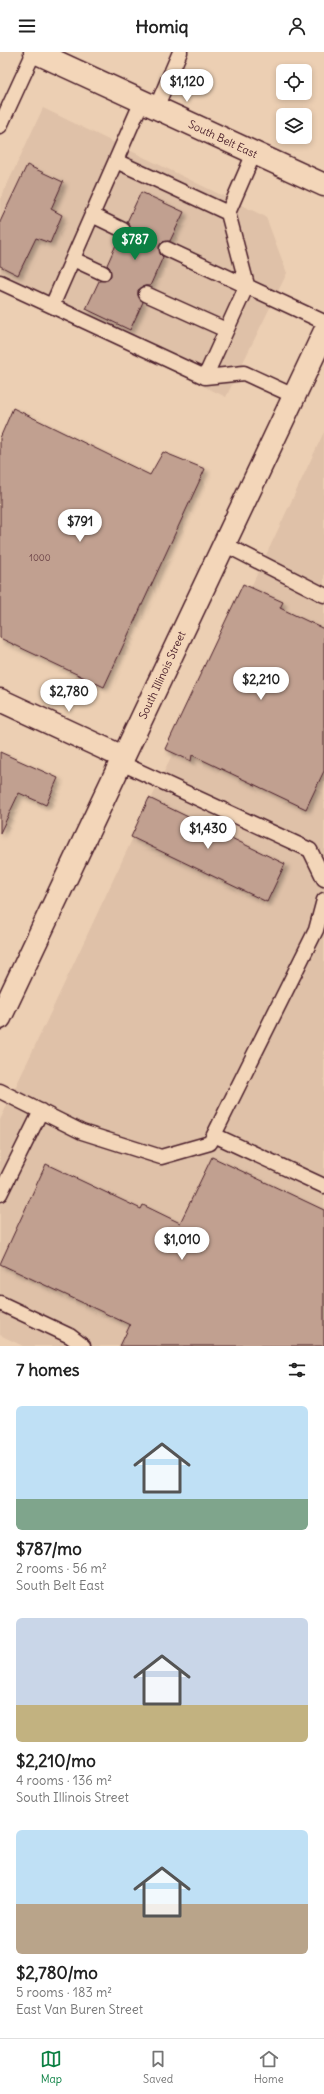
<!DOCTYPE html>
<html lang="en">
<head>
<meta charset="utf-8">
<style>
  :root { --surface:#fff; --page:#f2f2f2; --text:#222; --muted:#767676; --line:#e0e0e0; --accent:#0b8043 }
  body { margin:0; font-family:Delius,sans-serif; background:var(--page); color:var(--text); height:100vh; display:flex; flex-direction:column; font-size:15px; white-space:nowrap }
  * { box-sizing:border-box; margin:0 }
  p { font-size:13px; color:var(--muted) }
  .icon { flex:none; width:22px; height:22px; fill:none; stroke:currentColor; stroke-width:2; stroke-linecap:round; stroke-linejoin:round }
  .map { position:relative; height:1294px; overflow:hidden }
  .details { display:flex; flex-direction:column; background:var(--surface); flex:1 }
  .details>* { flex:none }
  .buttons { position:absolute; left:276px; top:12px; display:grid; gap:8px }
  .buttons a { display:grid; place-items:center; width:36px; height:36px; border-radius:6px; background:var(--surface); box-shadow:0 2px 6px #0003; font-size:20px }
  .price { position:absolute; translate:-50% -34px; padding:0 9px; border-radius:14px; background:#fff; color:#222; font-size:13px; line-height:26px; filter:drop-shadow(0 1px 2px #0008) }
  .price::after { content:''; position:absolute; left:50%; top:24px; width:12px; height:9px; margin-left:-6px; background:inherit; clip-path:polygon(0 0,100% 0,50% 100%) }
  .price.selected { background:var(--accent); color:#fff }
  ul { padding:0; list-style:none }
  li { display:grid; align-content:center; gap:8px; height:212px; padding:0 16px }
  li span { display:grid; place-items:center; height:124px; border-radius:6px; color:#555 }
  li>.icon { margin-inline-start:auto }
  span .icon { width:72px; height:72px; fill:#fffc; stroke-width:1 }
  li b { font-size:17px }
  h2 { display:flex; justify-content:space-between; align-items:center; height:48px; padding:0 16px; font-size:17px }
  header { display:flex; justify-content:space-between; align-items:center; height:52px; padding:0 16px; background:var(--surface); font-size:18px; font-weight:800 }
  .tab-bar { display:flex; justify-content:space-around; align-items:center; height:56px; border-top:1px solid var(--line); background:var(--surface); font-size:11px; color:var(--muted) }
  .tab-bar a { display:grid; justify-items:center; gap:2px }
  .tab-bar .selected { color:var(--accent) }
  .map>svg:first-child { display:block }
</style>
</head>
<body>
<header><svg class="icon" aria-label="menu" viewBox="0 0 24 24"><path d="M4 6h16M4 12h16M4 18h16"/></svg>Homiq<svg class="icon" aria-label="person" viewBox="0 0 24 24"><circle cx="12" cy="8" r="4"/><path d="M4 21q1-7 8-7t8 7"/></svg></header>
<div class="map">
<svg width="324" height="1294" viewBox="0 0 324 1294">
  <defs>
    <filter id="shadow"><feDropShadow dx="3.5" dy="3.5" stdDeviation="2" flood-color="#0004"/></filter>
  </defs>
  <rect width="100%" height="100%" fill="#eccfb3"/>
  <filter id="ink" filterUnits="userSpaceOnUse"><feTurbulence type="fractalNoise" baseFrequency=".025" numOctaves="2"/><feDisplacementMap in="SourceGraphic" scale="8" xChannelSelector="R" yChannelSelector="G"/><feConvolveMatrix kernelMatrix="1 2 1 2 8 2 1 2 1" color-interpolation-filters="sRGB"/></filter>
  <g filter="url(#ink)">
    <path fill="#dfc1a8" d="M43 56 266 165 287 221 226 345 0 236V148Z
      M324 380V1294H23L0 1283V1068Z"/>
    <path fill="#c1a090" stroke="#4a1f2b" filter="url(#shadow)" d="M27 113 63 130 51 157 62 163 50 191 36 186 18 223 0 214V170Z
      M141 140 184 160 170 189 162 190 159 194 160 202 163 205 150 234H145L138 238V243L143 250 130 278 86 257 99 229 108 228 111 224 110 216 107 213 119 186 127 185 131 181 130 174 127 170Z
      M13 356 150 423 163 400 205 417 104 635 0 586V386Z
      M243 532 283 550 280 556 324 577V719L306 757 192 703 191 709 165 697Z
      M0 700 58 726 46 753 19 741 0 781Z
      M149 746 285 812 267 850 131 785Z
      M212 1105 324 1158V1294H120L130 1273 0 1212 46 1112 141 1157 143 1153 180 1171Z"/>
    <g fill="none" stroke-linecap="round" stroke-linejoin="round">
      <defs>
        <path id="service" d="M142 49 52 254 205 325 247 233 228 161 254 101
          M156 56 180 0
          M0 74 34 0
          M116 109 228 161
          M92 163 123 178
          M167 197 324 270
          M73 207 103 221
          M0 230 52 254
          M146 242 226 278
          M205 325 244 321 294 344
          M224 492 324 543
          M121 711 310 798 324 827
          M0 1039 82 1080 161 1105 210 1091 316 878 324 848
          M214 1083 324 1134
          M0 1142 41 1059
          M0 1251 70 1284 83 1294"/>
        <path id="minor" d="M0 648 123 705"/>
        <path id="secondary" d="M35 0 324 133"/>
        <path id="primary" d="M0 966 324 281"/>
      </defs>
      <use href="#service" stroke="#4a1f2b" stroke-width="17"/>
      <use href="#minor" stroke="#4a1f2b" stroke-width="25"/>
      <use href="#secondary" stroke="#4a1f2b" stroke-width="25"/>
      <use href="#primary" stroke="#4a1f2b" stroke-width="25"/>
      <use href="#service" stroke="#f3d6b9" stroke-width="14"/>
      <use href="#minor" stroke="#f3d6b9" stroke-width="22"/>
      <use href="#secondary" stroke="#f3d6b9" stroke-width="22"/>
      <use href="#primary" stroke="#f3d6b9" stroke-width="22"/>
    </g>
  </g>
  <g text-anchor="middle" stroke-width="3" stroke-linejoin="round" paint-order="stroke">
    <g font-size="9" fill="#683f44">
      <text x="40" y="509">1000</text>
    </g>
    <g font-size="11" fill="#4a1f2b" stroke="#f3d6b9">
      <text transform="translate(223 87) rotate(25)" y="4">South Belt East</text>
      <text transform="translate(162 623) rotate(-65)" y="4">South Illinois Street</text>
    </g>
  </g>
</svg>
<div class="buttons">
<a><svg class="icon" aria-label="locate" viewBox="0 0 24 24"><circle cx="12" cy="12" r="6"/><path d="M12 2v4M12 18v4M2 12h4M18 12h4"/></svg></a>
<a><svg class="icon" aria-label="layers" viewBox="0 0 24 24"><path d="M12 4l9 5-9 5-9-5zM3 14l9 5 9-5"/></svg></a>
</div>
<b class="price" style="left:187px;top:51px">$1,120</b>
<b class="price selected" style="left:135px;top:209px">$787</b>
<b class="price" style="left:80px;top:491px">$791</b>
<b class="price" style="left:261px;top:649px">$2,210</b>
<b class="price" style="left:69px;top:661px">$2,780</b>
<b class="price" style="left:208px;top:798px">$1,430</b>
<b class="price" style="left:182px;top:1209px">$1,010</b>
</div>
<section class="details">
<h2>7 homes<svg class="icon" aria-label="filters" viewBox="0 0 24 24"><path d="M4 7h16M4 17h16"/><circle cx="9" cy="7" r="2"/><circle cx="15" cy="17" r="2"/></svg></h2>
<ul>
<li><span style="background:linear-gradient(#bfe0f5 75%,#7fa58c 0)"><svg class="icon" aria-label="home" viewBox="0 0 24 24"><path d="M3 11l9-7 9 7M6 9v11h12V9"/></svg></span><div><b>$787/mo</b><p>2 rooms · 56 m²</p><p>South Belt East</p></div></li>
<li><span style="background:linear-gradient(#c9d6e8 70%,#c2b280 0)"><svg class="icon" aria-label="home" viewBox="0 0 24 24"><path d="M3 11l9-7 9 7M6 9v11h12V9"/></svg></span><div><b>$2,210/mo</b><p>4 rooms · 136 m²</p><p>South Illinois Street</p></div></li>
<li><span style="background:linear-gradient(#bfe0f5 60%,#b9a48a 0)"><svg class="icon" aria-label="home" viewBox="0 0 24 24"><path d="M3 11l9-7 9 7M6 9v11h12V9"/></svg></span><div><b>$2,780/mo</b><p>5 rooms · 183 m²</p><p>East Van Buren Street</p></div></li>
</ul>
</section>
<nav class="tab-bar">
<a class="selected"><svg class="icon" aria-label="map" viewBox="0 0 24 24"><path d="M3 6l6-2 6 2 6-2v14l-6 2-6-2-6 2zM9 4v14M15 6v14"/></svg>Map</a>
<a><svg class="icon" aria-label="saved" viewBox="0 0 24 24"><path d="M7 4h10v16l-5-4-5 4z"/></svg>Saved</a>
<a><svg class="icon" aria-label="home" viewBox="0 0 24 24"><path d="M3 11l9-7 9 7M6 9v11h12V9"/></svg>Home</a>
</nav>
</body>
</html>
